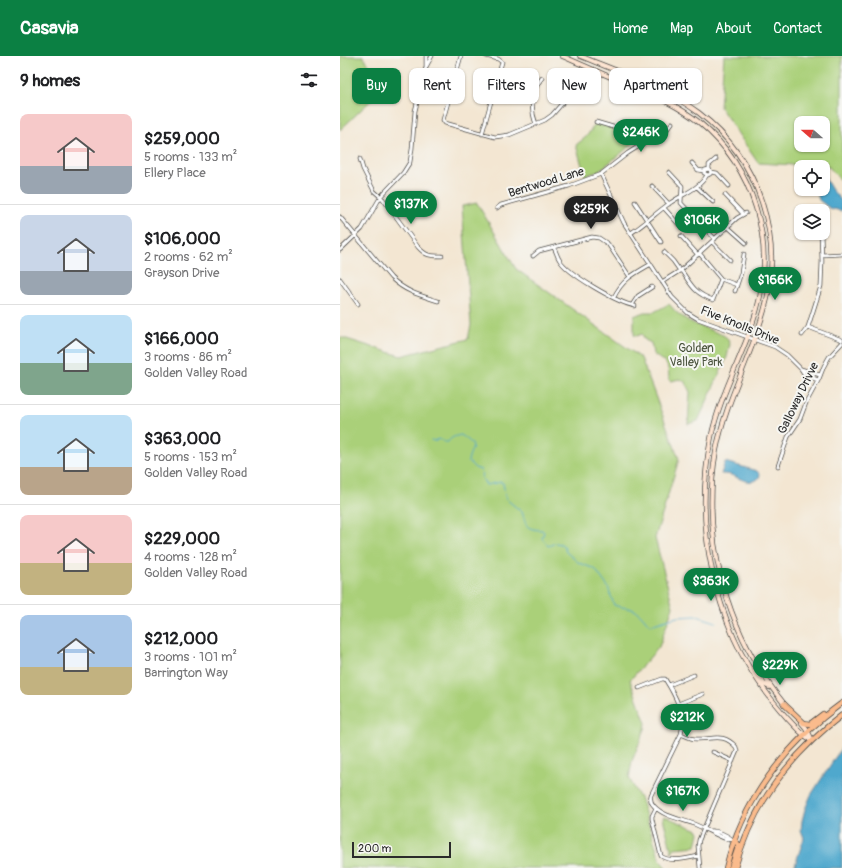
<!DOCTYPE html>
<html lang="en">
<head>
<meta charset="utf-8">
<style>
  :root { --surface:#fff; --page:#f2f2f2; --text:#202124; --muted:#757577; --line:#e0e0e0; --accent:#0b8043 }
  body { margin:0; font-family:Pangolin,sans-serif; background:var(--page); color:var(--text); height:100vh; display:flex; flex-direction:column; font-size:15px; white-space:nowrap }
  * { box-sizing:border-box; margin:0 }
  p { font-size:13px; color:var(--muted) }
  .icon { flex:none; width:22px; height:22px; fill:none; stroke:currentColor; stroke-width:2; stroke-linecap:round; stroke-linejoin:round }
  .map { position:relative; flex:1; overflow:hidden }
  .drawer { display:flex; flex-direction:column; background:var(--surface); width:340px }
  .drawer>* { flex:none }
  .guide { position:absolute; left:12px; top:12px; width:380px; height:36px; display:flex; gap:8px }
  .needle { width:26px; rotate:290deg }
  .buttons { position:absolute; left:454px; top:60px; display:grid; gap:8px }
  .buttons a { display:grid; place-items:center; width:36px; height:36px; border-radius:8px; background:var(--surface); box-shadow:0 1px 3px #0004; font-size:20px }
  .scale { position:absolute; left:12px; bottom:10px; width:99px; box-sizing:border-box; padding-left:4px; border:2px solid #2b2b2b; border-top:0; font-size:11px; line-height:14px; white-space:nowrap; color:#2b2b2b; -webkit-text-stroke:3px #f6f6f2; paint-order:stroke }
  .price { position:absolute; translate:-50% -34px; padding:0 9px; border-radius:14px; background:var(--accent); color:#fff; font-size:13px; line-height:26px; filter:drop-shadow(0 1px 2px #0008) }
  .price::after { content:''; position:absolute; left:50%; top:24px; width:12px; height:9px; margin-left:-6px; background:inherit; clip-path:polygon(0 0,100% 0,50% 100%) }
  .price.on { background:#222; color:#fff }
  ul { padding:0; list-style:none }
  li { display:flex; align-items:center; gap:12px; height:100px; padding:0 20px }
  li+li { border-top:1px solid var(--line) }
  li span { display:grid; place-items:center; flex:none; width:112px; height:80px; border-radius:8px; color:#555 }
  li>.icon { margin-inline-start:auto }
  span .icon { width:48px; height:48px; fill:#fffc; stroke-width:1 }
  li b { font-size:17px }
  h2 { display:flex; justify-content:space-between; align-items:center; height:48px; padding:0 20px; font-size:17px }
  .chip { padding:0 14px; border-radius:8px; background:var(--surface); box-shadow:0 1px 3px #0004; font-size:14px; line-height:36px }
  .chip.on { background:var(--accent); color:#fff }
  header { display:flex; align-items:center; gap:24px; box-sizing:border-box; height:56px; padding:0 20px; background:var(--accent); color:#fff }
  header strong { font-size:19px }
  nav { display:flex; gap:22px; margin-inline-start:auto; font-size:14px }
  main { display:flex; flex:1; min-height:0 }
  .map>svg:first-child { display:block }
</style>
</head>
<body>
<header>
<strong>Casavia</strong>
<nav><a>Home</a><a>Map</a><a>About</a><a>Contact</a></nav>
</header>
<main>
<section class="drawer">
<h2>9 homes<svg class="icon" aria-label="filters" viewBox="0 0 24 24"><path d="M4 7h16M4 17h16"/><circle cx="9" cy="7" r="2"/><circle cx="15" cy="17" r="2"/></svg></h2>
<ul>
<li><span style="background:linear-gradient(#f6c9c9 65%,#9aa5b1 0)"><svg class="icon" aria-label="home" viewBox="0 0 24 24"><path d="M3 11l9-7 9 7M6 9v11h12V9"/></svg></span><div><b>$259,000</b><p>5 rooms · 133 m²</p><p>Ellery Place</p></div></li>
<li><span style="background:linear-gradient(#c9d6e8 70%,#9aa5b1 0)"><svg class="icon" aria-label="home" viewBox="0 0 24 24"><path d="M3 11l9-7 9 7M6 9v11h12V9"/></svg></span><div><b>$106,000</b><p>2 rooms · 62 m²</p><p>Grayson Drive</p></div></li>
<li><span style="background:linear-gradient(#bfe0f5 60%,#7fa58c 0)"><svg class="icon" aria-label="home" viewBox="0 0 24 24"><path d="M3 11l9-7 9 7M6 9v11h12V9"/></svg></span><div><b>$166,000</b><p>3 rooms · 86 m²</p><p>Golden Valley Road</p></div></li>
<li><span style="background:linear-gradient(#bfe0f5 65%,#b9a48a 0)"><svg class="icon" aria-label="home" viewBox="0 0 24 24"><path d="M3 11l9-7 9 7M6 9v11h12V9"/></svg></span><div><b>$363,000</b><p>5 rooms · 153 m²</p><p>Golden Valley Road</p></div></li>
<li><span style="background:linear-gradient(#f6c9c9 60%,#c2b280 0)"><svg class="icon" aria-label="home" viewBox="0 0 24 24"><path d="M3 11l9-7 9 7M6 9v11h12V9"/></svg></span><div><b>$229,000</b><p>4 rooms · 128 m²</p><p>Golden Valley Road</p></div></li>
<li><span style="background:linear-gradient(#a9c7e8 65%,#c2b280 0)"><svg class="icon" aria-label="home" viewBox="0 0 24 24"><path d="M3 11l9-7 9 7M6 9v11h12V9"/></svg></span><div><b>$212,000</b><p>3 rooms · 101 m²</p><p>Barrington Way</p></div></li>
</ul>
</section>
<div class="map">
<svg width="502" height="812" viewBox="0 0 502 812">
  <rect width="100%" height="100%" fill="#f6f6f2"/>
  <filter id="ink" filterUnits="userSpaceOnUse"><feTurbulence type="fractalNoise" baseFrequency=".025" numOctaves="2"/><feDisplacementMap in="SourceGraphic" scale="8" xChannelSelector="R" yChannelSelector="G"/><feConvolveMatrix kernelMatrix="1 2 1 2 8 2 1 2 1" color-interpolation-filters="sRGB"/></filter>
  <filter id="wash" filterUnits="userSpaceOnUse"><feTurbulence type="fractalNoise" baseFrequency=".012" numOctaves="4" result="noise"/><feDisplacementMap in="SourceGraphic" scale="16" xChannelSelector="R" yChannelSelector="G"/><feGaussianBlur stdDeviation="0.9" result="paint"/><feColorMatrix in="noise" values="0 0 0 0 0 0 0 0 0 0 0 0 0 0 0 0 0 1.4 0 .05"/><feComposite in="paint" operator="in"/></filter>
  <g filter="url(#wash)">
    <rect width="100%" height="100%" fill="#f3e6d2"/>
    <path fill="#aad079" stroke="#6a7e52" fill-rule="evenodd" d="M0 0H23L44 32 0 74Z
      M384 0H502V126L489 111 418 107 380 51ZM461 67H483V89H461Z
      M256 67 289 77 295 86 259 115 245 120 236 89 246 81Z
      M137 147 176 213 301 302 339 403 315 482 333 551 319 591 290 624 306 667 305 673 292 705 289 722 301 744 320 804 326 812H0V281L61 300 128 283 131 269 122 150Z
      M329 248 336 256 350 266 383 279 387 282 390 288 387 301 358 365 348 368 350 336 345 326 340 323 331 325 329 324C328 304 327 309 313 298L311 287 305 284 302 278 297 280 294 279V260L304 256H314Z
      M324 760 358 774 359 777 356 790 334 792 332 797 323 762Z"/>
    <path fill="#4fa8cd" stroke="#3d6a7c" d="M483 119 492 134 502 145V154L501 155 494 153 492 154 479 144 476 133H483Z
      M385 406 417 415 420 418 419 422C410 430 400 422 391 419 388 418 384 418 381 418Z
      M502 691V812H455V809L464 782 461 774 462 765 465 753 471 739Z"/>
    <g fill="none" stroke-linecap="round" stroke-linejoin="round">
      <path stroke="#4fa8cd" stroke-width="1" d="M91 384 94 385 99 383 105 386H108C111 381 116 380 121 379 140 392 131 389 128 405L135 412 141 414 142 422 146 429 161 426 163 427 166 443 182 456C187 470 184 473 202 474L204 476 202 482 208 490 216 487 221 488 224 490 226 496 239 507 255 513 268 531 274 549C281 552 290 551 296 555 302 558 305 565 310 569L337 561 357 560 376 566"/>
    </g>
  </g>
  <g filter="url(#ink)">
    <g fill="none" stroke-linecap="round" stroke-linejoin="round">
      <defs>
        <path id="minor" d="M86 0V11L92 0
          M121 0 103 64 105 67 155 81 169 79 205 64 212 59 232 36
          M80 33 110 41
          M256 66 290 76 299 89
          M196 68C190 53 191 35 202 22
          M142 78 162 6 158 3 146 0
          M20 103 23 113 34 135 43 143 78 191C86 200 90 200 102 200
          M352 107 358 114 364 115
          M369 113V109L376 103
          M329 116 342 130 341 147 375 183
          M371 116 370 118 368 119 364 117 365 114 369 113 371 116 377 117 389 130
          M261 118 284 167 332 241 348 257 358 263 435 291 447 299 461 313 465 319 478 324
          M312 130 329 148
          M357 131 373 146
          M385 139 403 158
          M295 146 321 186
          M157 152 161 149 229 130 261 118 288 97 328 72 332 67
          M324 152 341 171
          M369 156 386 173
          M0 161 51 222C66 236 79 239 98 245
          M388 171 406 187
          M291 177C305 168 317 156 330 147 343 138 359 133 367 119
          M341 180 358 199
          M372 186 390 204
          M214 192C216 195 217 200 219 203 227 218 278 247 295 250
          M0 194 22 173 41 140 63 117 70 106 72 93 75 55 86 11
          M324 196 333 205 340 215
          M360 198 381 223
          M482 199 502 198
          M193 200 199 195 252 181 259 182 268 188 290 221
          M341 214C352 230 354 237 373 244L381 223
          M0 223 18 248
          M381 223 397 229
          M322 226 341 214 397 162 406 157
          M395 235 401 217 404 198
          M274 241C283 223 294 218 311 208
          M292 249 298 240 312 231
          M468 271 502 284
          M462 279 468 271 481 230 482 205 481 177
          M461 313 480 319
          M438 410 448 381 460 363 466 347 479 323 484 310 489 301 502 287
          M329 629 354 619
          M299 632 322 623H325C335 639 346 659 341 678L311 739C310 743 311 747 314 750 324 761 342 763 354 768 366 773 377 780 389 784L391 783
          M338 648 363 638
          M341 678C346 680 351 683 356 683 372 684 383 676 396 691L397 695 359 784 358 790 360 812
          M373 696 393 705
          M316 752 312 760V763L321 800C331 807 347 802 359 800
          M369 775C377 774 387 779 393 784"/>
        <path id="secondary" d="M222 0C243 9 265 19 287 28 313 39 338 49 360 67 414 112 436 186 417 253 405 297 380 337 371 382 357 452 366 517 394 582 407 612 426 638 447 662 455 670 461 679 472 684
          M240 0C279 16 326 32 359 57 419 103 445 183 424 255 410 303 386 344 376 395 360 485 388 579 445 649
          M412 616 415 615 424 628 429 631
          M461 666 466 672 472 684"/>
        <path id="primary" d="M444 648 464 667 470 668 483 658
          M386 812C402 745 447 687 502 647
          M391 812 398 791V788L395 784
          M395 812C412 749 450 699 502 659"/>
      </defs>
      <use href="#minor" stroke="#494744" stroke-width="4.5"/>
      <use href="#secondary" stroke="#494744" stroke-width="5.5"/>
      <use href="#primary" stroke="#494744" stroke-width="6"/>
      <use href="#minor" stroke="#fff" stroke-width="3"/>
      <use href="#secondary" stroke="#fde4d1" stroke-width="4"/>
      <use href="#primary" stroke="#fabb8c" stroke-width="4.5"/>
    </g>
  </g>
  <g text-anchor="middle" stroke-width="4" stroke-linejoin="round" paint-order="stroke">
    <g font-size="12" fill="#2b2b2b" stroke="#f6f6f2">
      <text transform="translate(206 126) rotate(-17)" y="4">Bentwood Lane</text>
      <text transform="translate(400 269) rotate(22)" y="4">Five Knolls Drive</text>
      <text transform="translate(458 342) rotate(-64)" y="4">Galloway Drivve</text>
    </g>
    <g font-size="12" fill="#4b543e" stroke="#f6f6f2">
      <text x="356" y="296">Golden<tspan x="356" dy="14">Valley Park</tspan></text>
    </g>
  </g>
</svg>
<div class="buttons">
<a><svg class="needle" viewBox="-14 -14 28 28"><path d="M0-13l5 13h-10z" fill="#e53935"/><path d="M0 13l5-13h-10z" fill="#757577"/></svg></a>
<a><svg class="icon" aria-label="locate" viewBox="0 0 24 24"><circle cx="12" cy="12" r="6"/><path d="M12 2v4M12 18v4M2 12h4M18 12h4"/></svg></a>
<a><svg class="icon" aria-label="layers" viewBox="0 0 24 24"><path d="M12 4l9 5-9 5-9-5zM3 14l9 5 9-5"/></svg></a>
</div>
<div class="scale">200 m</div>
<b class="price" style="left:301px;top:97px">$246K</b>
<b class="price" style="left:71px;top:169px">$137K</b>
<b class="price on" style="left:251px;top:174px">$259K</b>
<b class="price" style="left:362px;top:185px">$106K</b>
<b class="price" style="left:435px;top:245px">$166K</b>
<b class="price" style="left:371px;top:546px">$363K</b>
<b class="price" style="left:440px;top:630px">$229K</b>
<b class="price" style="left:347px;top:682px">$212K</b>
<b class="price" style="left:343px;top:756px">$167K</b>
<div class="guide">
<a class="chip on">Buy</a>
<a class="chip">Rent</a>
<a class="chip">Filters</a>
<a class="chip">New</a>
<a class="chip">Apartment</a>
</div>
</div>
</main>
</body>
</html>
